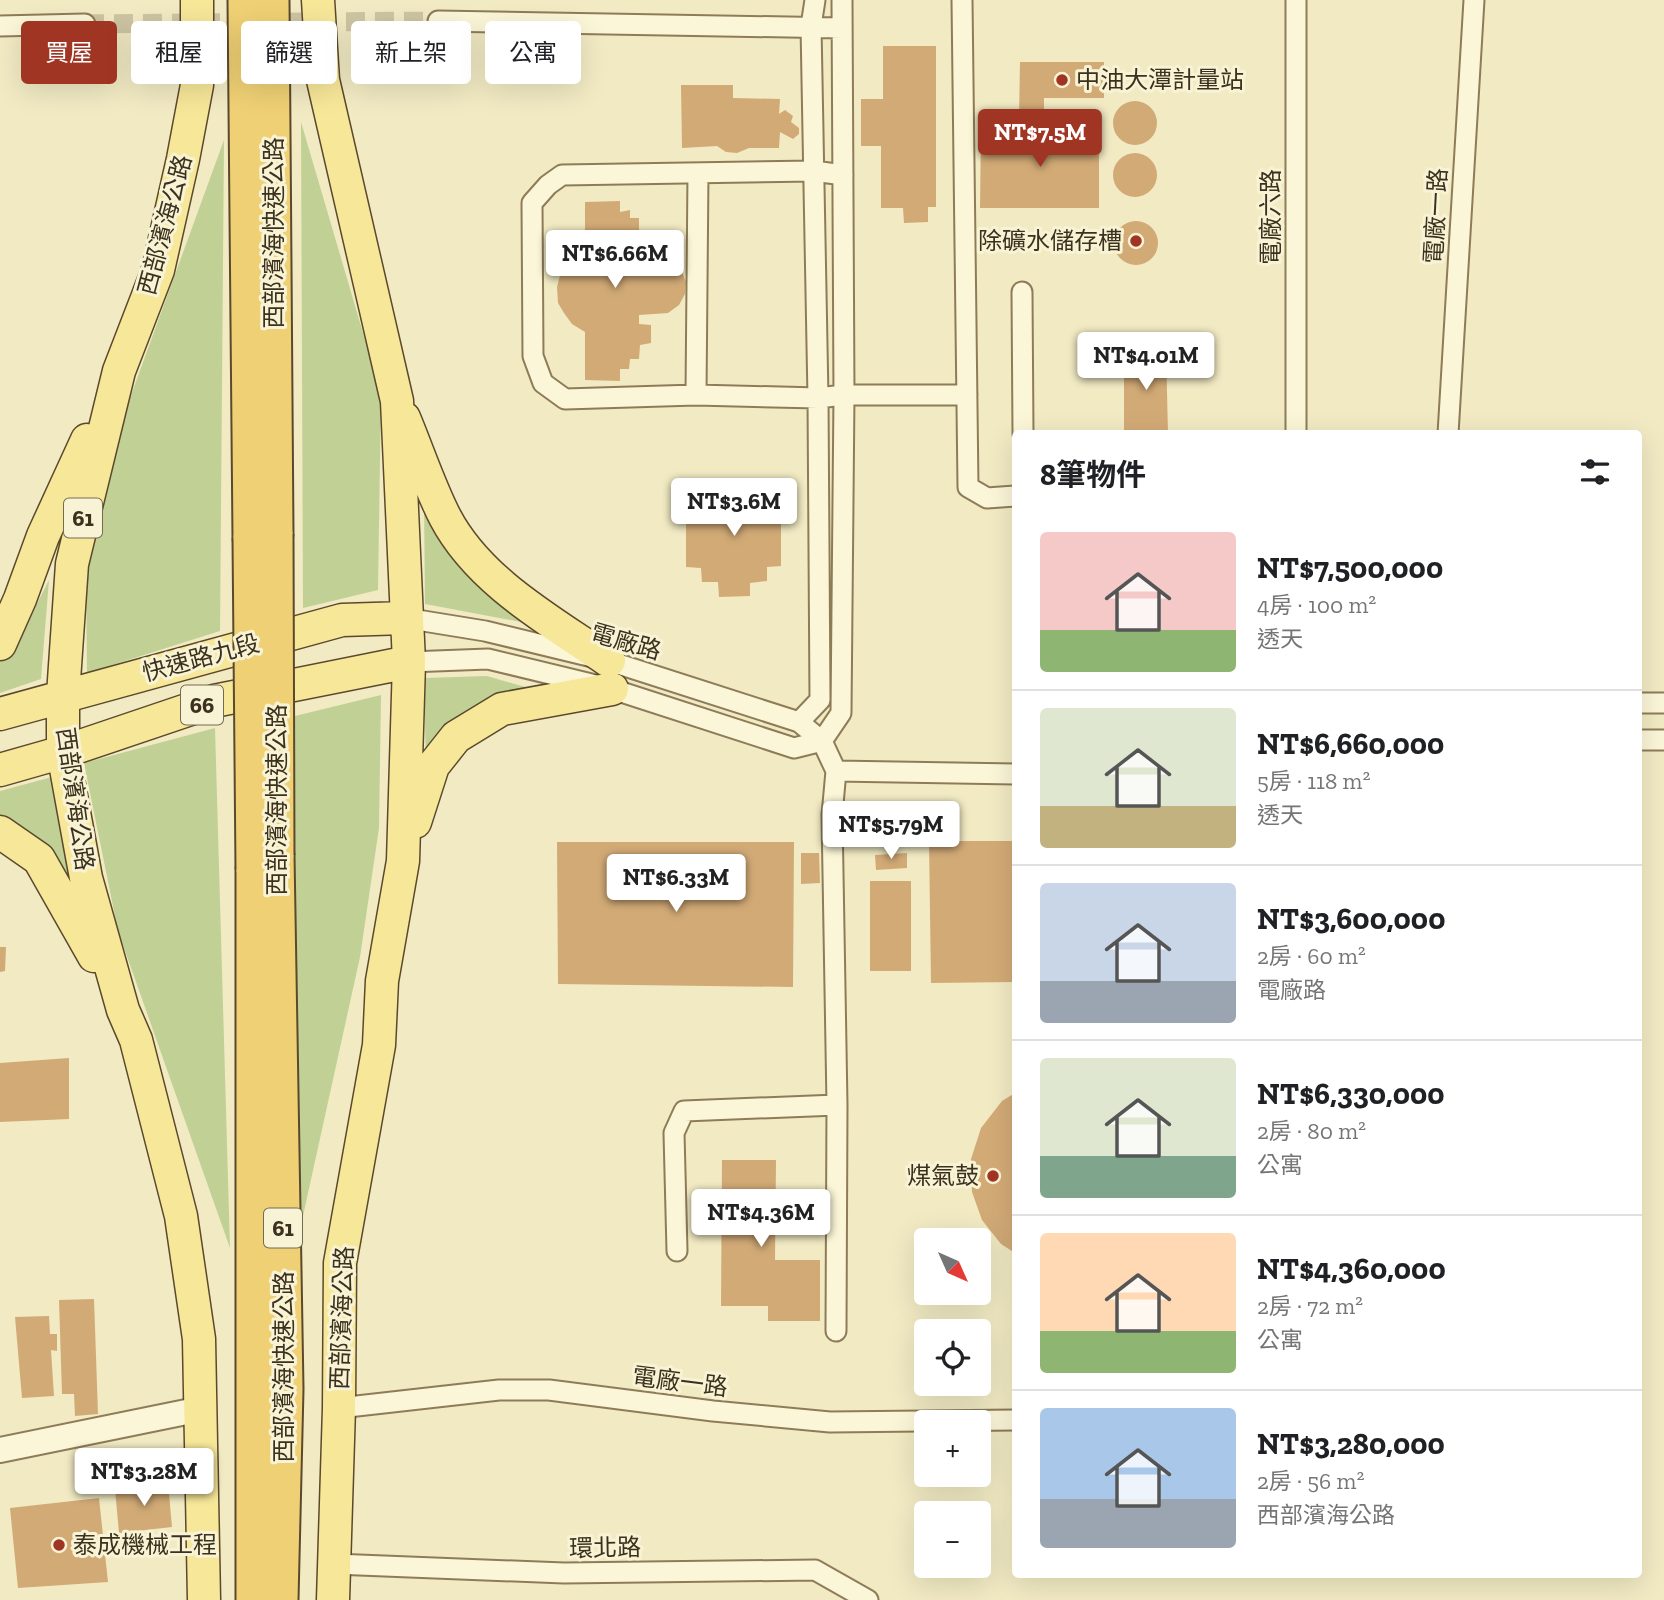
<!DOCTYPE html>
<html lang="zh-TW">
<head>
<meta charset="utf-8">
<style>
  :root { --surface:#fff; --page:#f2f2f2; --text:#202124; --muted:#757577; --line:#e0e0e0; --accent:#a13524 }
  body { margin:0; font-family:"Zilla Slab","Noto Sans TC",serif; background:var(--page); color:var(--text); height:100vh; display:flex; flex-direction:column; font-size:26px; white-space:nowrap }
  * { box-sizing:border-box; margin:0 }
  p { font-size:23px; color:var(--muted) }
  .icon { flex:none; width:38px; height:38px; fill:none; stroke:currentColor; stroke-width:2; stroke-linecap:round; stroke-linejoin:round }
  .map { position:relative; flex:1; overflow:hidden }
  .side { position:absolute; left:1012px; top:430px; width:630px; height:1148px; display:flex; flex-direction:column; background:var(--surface); border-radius:7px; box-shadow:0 7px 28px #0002 }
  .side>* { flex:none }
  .top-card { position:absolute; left:21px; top:21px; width:665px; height:63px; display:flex; gap:14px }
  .needle { width:46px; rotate:135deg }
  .controls { position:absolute; left:914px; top:1228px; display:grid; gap:14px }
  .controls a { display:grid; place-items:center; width:77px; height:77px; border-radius:7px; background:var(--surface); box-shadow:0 7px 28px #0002; font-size:35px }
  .price { position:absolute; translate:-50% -60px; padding:0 16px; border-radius:7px; background:#fff; color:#222; font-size:23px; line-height:46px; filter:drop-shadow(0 2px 4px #0008) }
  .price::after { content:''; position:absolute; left:50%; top:42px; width:21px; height:16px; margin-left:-10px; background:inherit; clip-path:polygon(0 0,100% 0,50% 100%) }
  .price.current { background:var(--accent); color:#fff }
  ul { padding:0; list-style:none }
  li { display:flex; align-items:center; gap:21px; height:175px; padding:0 28px }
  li+li { border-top:2px solid var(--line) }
  li span { display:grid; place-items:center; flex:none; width:196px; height:140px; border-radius:7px; color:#555 }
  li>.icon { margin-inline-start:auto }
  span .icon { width:84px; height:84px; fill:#fffc; stroke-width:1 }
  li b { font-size:30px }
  h2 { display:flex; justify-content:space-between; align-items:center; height:84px; padding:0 28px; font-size:30px }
  .tag { padding:0 24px; border-radius:7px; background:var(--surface); box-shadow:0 7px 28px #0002; font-size:24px; line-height:63px }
  .tag.current { background:var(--accent); color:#fff }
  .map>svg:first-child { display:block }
</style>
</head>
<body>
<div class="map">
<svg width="1664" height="1600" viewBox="0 0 1664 1600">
  <rect width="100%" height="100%" fill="#f1eac3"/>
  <path fill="#c1d196" d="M301 122 381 394 378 590 303 608Z
    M224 140 220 631 87 673 86 574 130 398Z
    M424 499 526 623 425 604Z
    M49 580 41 679 0 693V659L25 627Z
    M487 676 539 691 426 765 424 678Z
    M381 695 379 828 360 957 295 1252 291 717Z
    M215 728 230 1248 118 931 84 763Z
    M52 777 75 888 51 854 0 817V791Z"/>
  <path fill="#d2aa76" d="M883 46H936V207H928V222L904 223 903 208H881V146H861V99H883Z
    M1020 62H1104V98H1044V119H1019Z
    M681 85H733V98L780 99 779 114 785 110 793 116 791 122 799 128V134L793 139 780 132 779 148H749L737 153 726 152 717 146 682 148Z
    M1113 123a22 22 0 1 1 44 0a22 22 0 1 1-44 0Z
    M981 129H1099V208H980Z
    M1113 175a22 22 0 1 1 44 0a22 22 0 1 1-44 0Z
    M620 201V212L630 210V218H639V235L651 234V254L639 253 638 260 649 259 674 264 682 272 686 282 685 294 679 305 668 313 639 315V324L651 325V343L640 345 639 359H630L629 369H620V381L585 380V332L572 324 564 313 558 303 557 287 562 268 573 254 585 247V202Z
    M1114 243a22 22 0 1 1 44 0a22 22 0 1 1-44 0Z
    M1124 350H1166L1168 434H1124Z
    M765 488V502L781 501V566L767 567V581L750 583V596L719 597 718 582H702L701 568 686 567V504H701V489Z
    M929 841H1015V982L931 983Z
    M557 842H794L793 987 558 984Z
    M801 853H819L820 883 801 884Z
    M907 853V868L876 870 875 855Z
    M870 881H911V971H870Z
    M0 947H6L5 971 0 972Z
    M69 1058V1119L0 1122V1063Z
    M1015 1093V1253L1001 1244 982 1220 972 1192 971 1159 981 1128 1002 1101Z
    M722 1160H776L775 1260H820V1321H768V1306H721Z
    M94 1299 98 1414 75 1416 74 1394H62L59 1300Z
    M49 1316 50 1334H57V1351L51 1350 54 1396 22 1398 15 1317Z
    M168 1483 172 1527 119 1533 115 1489Z
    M99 1498 108 1582 18 1588 10 1508Z"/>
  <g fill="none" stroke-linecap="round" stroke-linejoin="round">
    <path stroke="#cdc5a2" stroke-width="19" stroke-dasharray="19 10" stroke-linecap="butt" d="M85 24 438 21"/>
    <defs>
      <path id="minor" d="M962 0 968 487 987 498 1015 496
        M438 21 842 28
        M0 26 85 24
        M843 175 814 171 562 175 548 185 532 203 533 356 543 383 565 399 696 395 818 398 844 395H967
        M1022 292 1023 434
        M696 395 698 173
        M1296 434V0
        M1448 434 1474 0
        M405 618 485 631 609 661 799 722 822 741 836 771
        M409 662 488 659 612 689 794 748 822 741 841 713 844 395 842 0
        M1638 703H1664
        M799 722 820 700 818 398 811 26 815 0
        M1638 740H1664
        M836 771 1015 774
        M677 1251 674 1133 684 1111 837 1105
        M836 1331 837 1105 832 815 836 771
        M339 1408 499 1390H549L713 1411 830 1422 1015 1420
        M334 1564 564 1573 815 1570 868 1600"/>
      <path id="tertiary" d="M0 1450 201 1409"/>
      <path id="primary" d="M197 0V85L183 159 158 270 119 371 72 564 63 695V752L86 878 123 1010 136 1040 181 1216 199 1339 204 1600
        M318 0 323 80 397 401 409 662 403 861 382 981 379 1045 340 1263 339 1408 333 1600
        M404 418C417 449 430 488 445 517 479 582 551 621 609 661
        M0 644 20 599 43 536 87 440
        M0 714 342 620 405 618
        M0 770 63 752 214 701 409 662
        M415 822 433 766 456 737 502 709 612 689
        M0 832 39 859 94 956"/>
      <path id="trunk" d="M245 0 250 538
        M272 0 276 534
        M277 855 286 1389 281 1600
        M253 1600V869"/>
    </defs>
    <use href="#minor" stroke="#8e7c58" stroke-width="23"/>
    <use href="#tertiary" stroke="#8e7c58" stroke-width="28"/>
    <use href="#primary" stroke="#5b492d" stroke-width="35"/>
    <use href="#trunk" stroke="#5b492d" stroke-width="37"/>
    <use href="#minor" stroke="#fbf6d8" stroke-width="19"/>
    <use href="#tertiary" stroke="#fbf6d8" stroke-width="24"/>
    <use href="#primary" stroke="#f7e799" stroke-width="32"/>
    <use href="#trunk" stroke="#efd074" stroke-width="33"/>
    <defs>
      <path id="trunk-bridge" d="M276 534 277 855
        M250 538 253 869"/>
    </defs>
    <use href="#trunk-bridge" stroke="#5b492d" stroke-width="37" stroke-linecap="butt"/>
    <use href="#trunk-bridge" stroke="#efd074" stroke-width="33"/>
  </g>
  <g fill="#a13524" stroke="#f8f3d4" stroke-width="2.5">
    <circle cx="1062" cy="80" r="7"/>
    <circle cx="1136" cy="241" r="7"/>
    <circle cx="993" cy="1176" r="7"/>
    <circle cx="59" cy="1545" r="7"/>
  </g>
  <g text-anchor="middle" stroke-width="6" stroke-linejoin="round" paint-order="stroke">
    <g fill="#f8f3d4" stroke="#746b55" stroke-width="2">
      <rect x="64" y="498.5" width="38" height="39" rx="5"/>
      <rect x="181" y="685.5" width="42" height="39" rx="5"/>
      <rect x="264" y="1208.5" width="38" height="39" rx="5"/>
    </g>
    <g font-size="23" font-weight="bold" fill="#3c311e">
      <text x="83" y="526">61</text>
      <text x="202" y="713">66</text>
      <text x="283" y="1236">61</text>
    </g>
    <g font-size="24" fill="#3c311e" stroke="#f8f3d4" text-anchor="start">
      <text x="1076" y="88">中油大潭計量站</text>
      <text x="1122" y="249" text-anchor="end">除礦水儲存槽</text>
      <text x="979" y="1184" text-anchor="end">煤氣鼓</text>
      <text x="73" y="1553">泰成機械工程</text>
    </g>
    <g font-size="24" fill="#3c311e" stroke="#f8f3d4">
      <text transform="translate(1436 216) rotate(-87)" y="8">電廠一路</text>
      <text transform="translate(1271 217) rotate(-90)" y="8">電廠六路</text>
      <text transform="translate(165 225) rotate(-75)" y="8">西部濱海公路</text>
      <text transform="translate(274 233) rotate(-90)" y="8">西部濱海快速公路</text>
      <text transform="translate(626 642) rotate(16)" y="8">電廠路</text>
      <text transform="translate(201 658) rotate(-15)" y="8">快速路九段</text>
      <text transform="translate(75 799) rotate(82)" y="8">西部濱海公路</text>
      <text transform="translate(277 800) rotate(-90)" y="8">西部濱海快速公路</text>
      <text transform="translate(342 1318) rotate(-88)" y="8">西部濱海公路</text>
      <text transform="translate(284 1367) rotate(-90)" y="8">西部濱海快速公路</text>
      <text transform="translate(680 1382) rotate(7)" y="8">電廠一路</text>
      <text transform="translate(605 1548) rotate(-1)" y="8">環北路</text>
    </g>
  </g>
</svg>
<div class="controls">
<a><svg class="needle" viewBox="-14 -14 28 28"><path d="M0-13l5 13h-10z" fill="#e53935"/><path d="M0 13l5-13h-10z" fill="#757577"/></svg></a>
<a><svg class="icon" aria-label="locate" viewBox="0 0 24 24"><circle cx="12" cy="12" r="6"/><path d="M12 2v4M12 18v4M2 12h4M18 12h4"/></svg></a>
<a>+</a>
<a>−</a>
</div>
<b class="price current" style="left:1040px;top:169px">NT$7.5M</b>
<b class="price" style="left:615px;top:290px">NT$6.66M</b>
<b class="price" style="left:1146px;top:392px">NT$4.01M</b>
<b class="price" style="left:734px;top:538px">NT$3.6M</b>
<b class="price" style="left:891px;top:861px">NT$5.79M</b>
<b class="price" style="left:676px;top:914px">NT$6.33M</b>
<b class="price" style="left:761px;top:1249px">NT$4.36M</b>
<b class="price" style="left:144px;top:1508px">NT$3.28M</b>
<div class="top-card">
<a class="tag current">買屋</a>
<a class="tag">租屋</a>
<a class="tag">篩選</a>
<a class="tag">新上架</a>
<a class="tag">公寓</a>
</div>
<section class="side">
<h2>8筆物件<svg class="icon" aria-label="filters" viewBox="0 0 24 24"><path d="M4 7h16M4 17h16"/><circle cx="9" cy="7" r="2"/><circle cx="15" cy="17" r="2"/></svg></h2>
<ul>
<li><span style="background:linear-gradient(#f6c9c9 70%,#8fb573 0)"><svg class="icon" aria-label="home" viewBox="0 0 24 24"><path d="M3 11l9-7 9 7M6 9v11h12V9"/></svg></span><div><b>NT$7,500,000</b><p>4房 · 100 m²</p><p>透天</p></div></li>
<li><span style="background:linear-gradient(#dfe7d0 70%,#c2b280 0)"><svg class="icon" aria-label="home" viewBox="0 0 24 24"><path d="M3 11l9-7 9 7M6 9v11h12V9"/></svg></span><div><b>NT$6,660,000</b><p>5房 · 118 m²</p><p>透天</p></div></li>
<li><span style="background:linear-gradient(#c9d6e8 70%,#9aa5b1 0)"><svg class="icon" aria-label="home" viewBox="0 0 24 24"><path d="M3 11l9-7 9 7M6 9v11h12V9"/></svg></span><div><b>NT$3,600,000</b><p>2房 · 60 m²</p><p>電廠路</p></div></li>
<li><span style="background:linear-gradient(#dfe7d0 70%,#7fa58c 0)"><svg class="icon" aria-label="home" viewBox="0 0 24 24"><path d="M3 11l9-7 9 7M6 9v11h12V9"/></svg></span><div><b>NT$6,330,000</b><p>2房 · 80 m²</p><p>公寓</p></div></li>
<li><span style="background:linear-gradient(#ffd9b3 70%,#8fb573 0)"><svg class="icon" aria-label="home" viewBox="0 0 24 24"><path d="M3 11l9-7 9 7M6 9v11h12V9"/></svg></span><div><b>NT$4,360,000</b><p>2房 · 72 m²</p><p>公寓</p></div></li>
<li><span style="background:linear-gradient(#a9c7e8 65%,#9aa5b1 0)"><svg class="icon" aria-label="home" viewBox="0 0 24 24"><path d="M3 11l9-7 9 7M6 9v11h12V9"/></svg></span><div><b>NT$3,280,000</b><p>2房 · 56 m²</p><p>西部濱海公路</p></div></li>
</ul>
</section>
</div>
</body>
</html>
